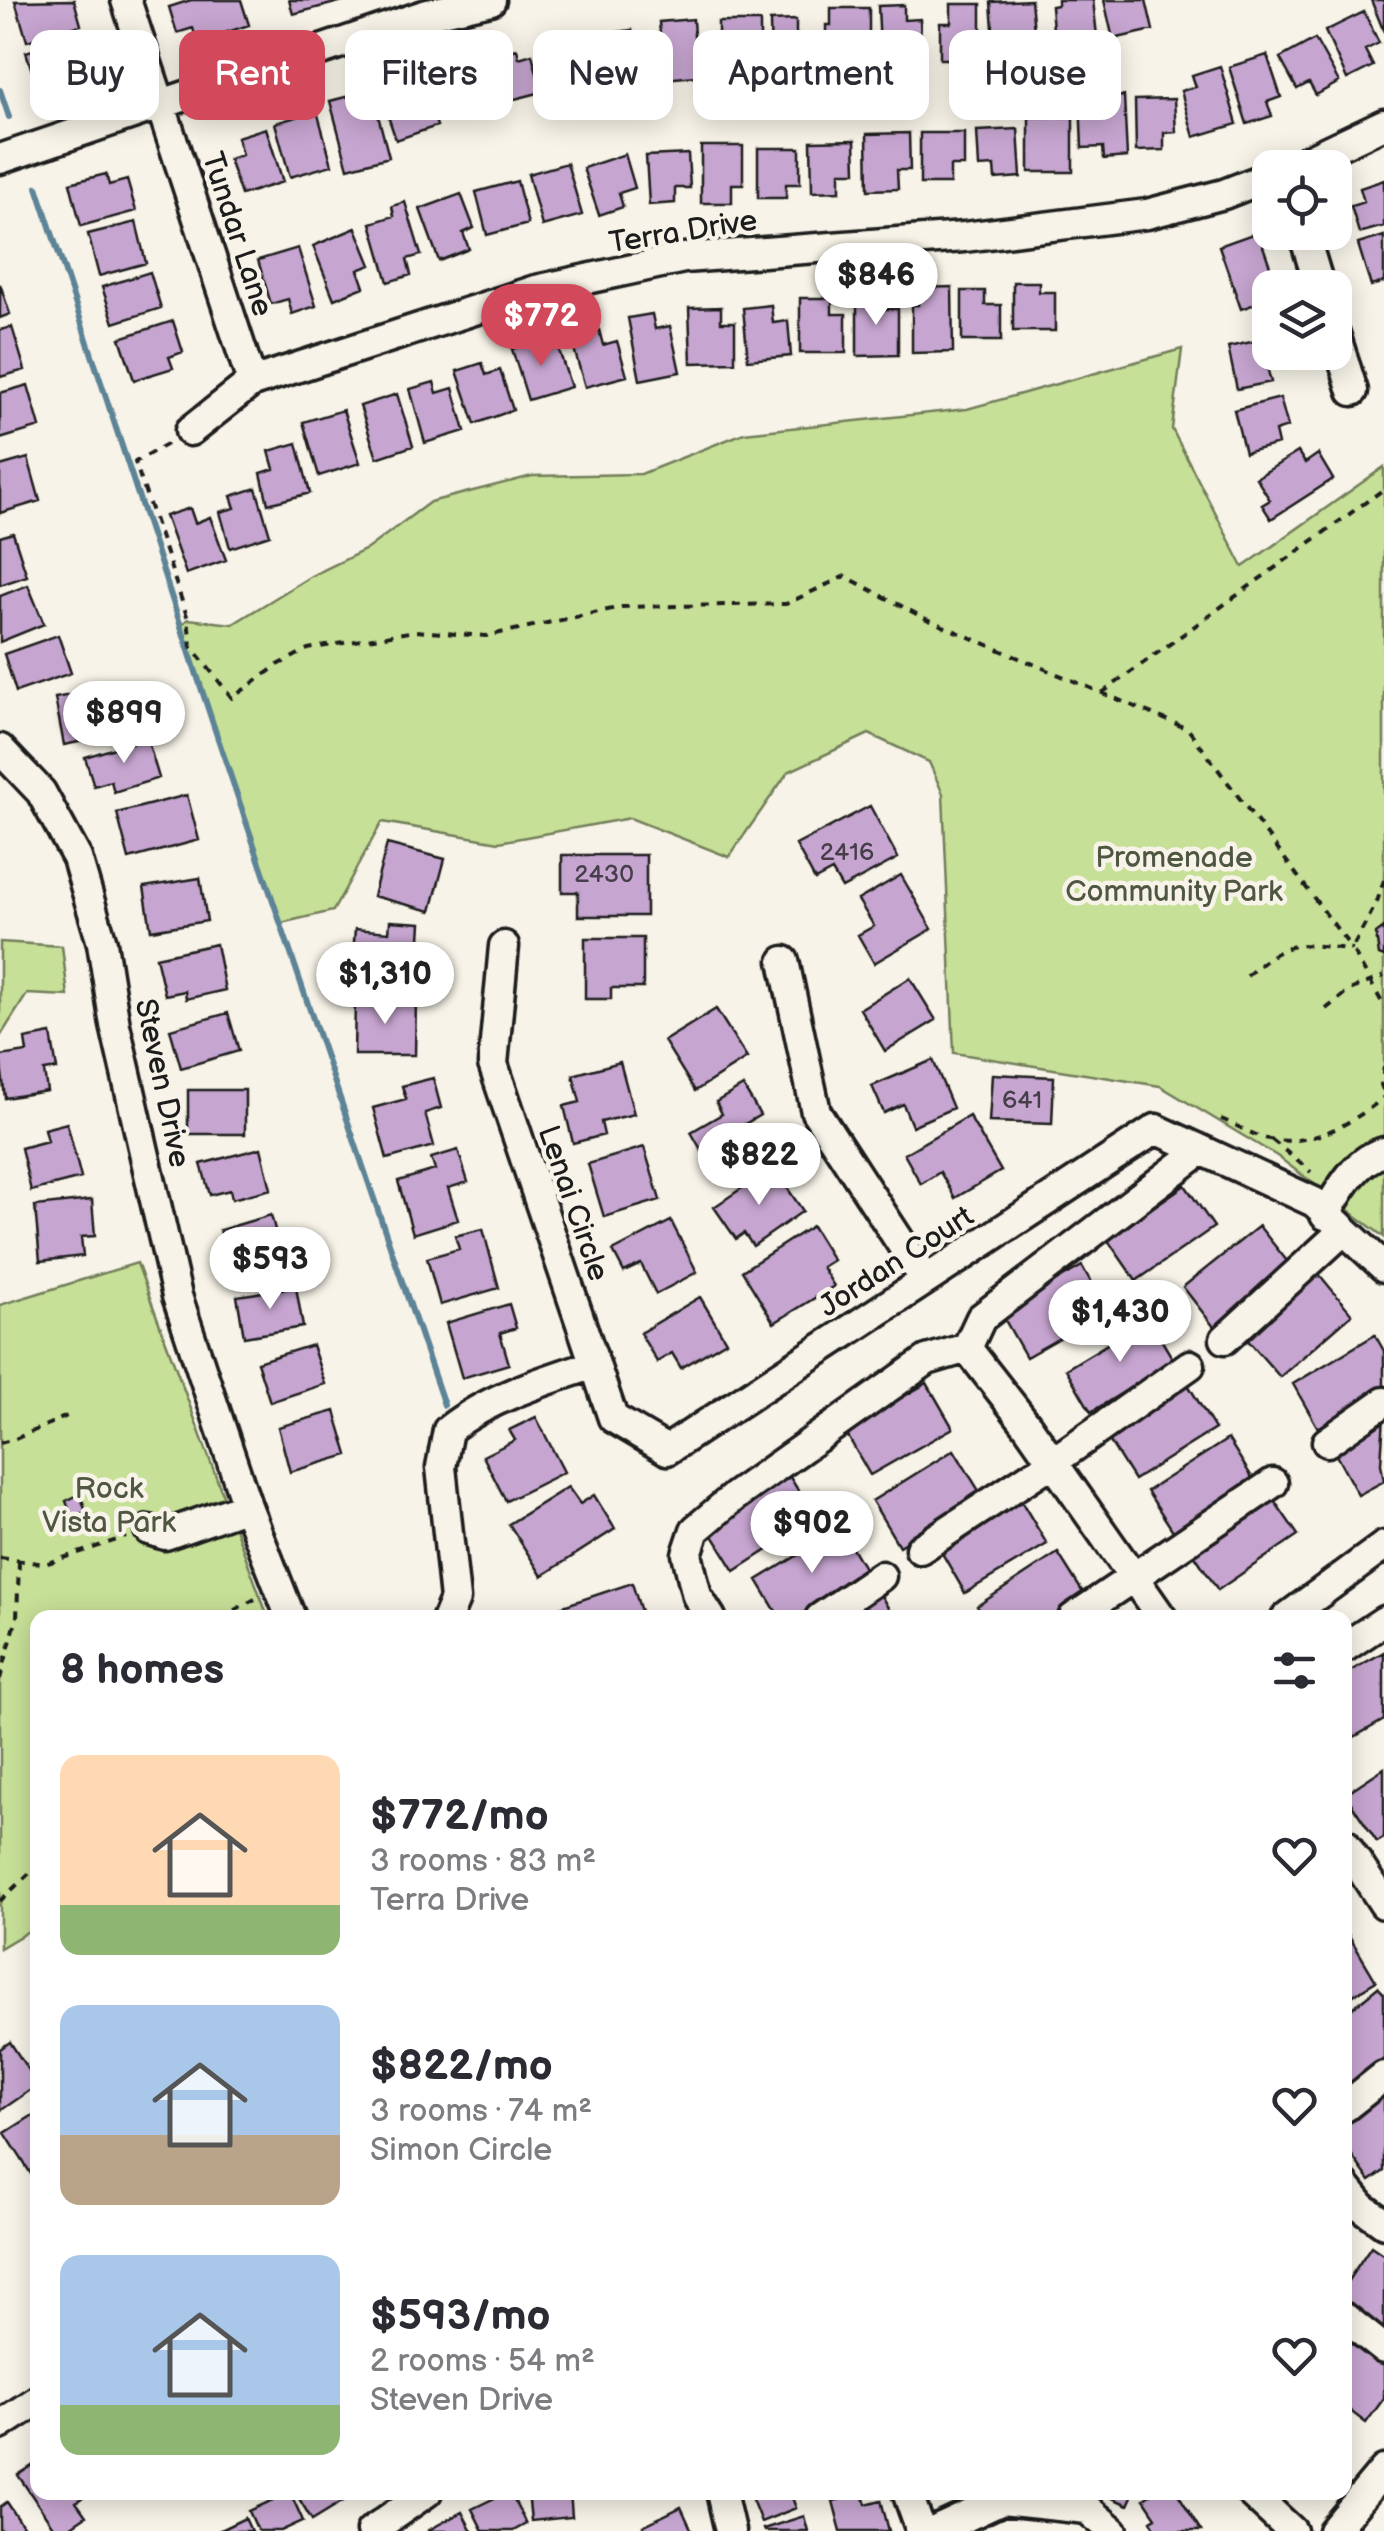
<!DOCTYPE html>
<html lang="en">
<head>
<meta charset="utf-8">
<style>
  :root { --surface:#fff; --page:#f2f2f3; --text:#2b2b33; --muted:#7c7c81; --accent:#d1495b }
  body { margin:0; font-family:"Balsamiq Sans",sans-serif; background:var(--page); color:var(--text); height:100vh; display:flex; flex-direction:column; font-size:38px; white-space:nowrap }
  * { box-sizing:border-box; margin:0 }
  p { font-size:32px; color:var(--muted) }
  .icon { flex:none; width:55px; height:55px; fill:none; stroke:currentColor; stroke-width:2; stroke-linecap:round; stroke-linejoin:round }
  .map { position:relative; flex:1; overflow:hidden }
  .panel { position:absolute; left:30px; top:1610px; width:1322px; height:890px; display:flex; flex-direction:column; background:var(--surface); border-radius:20px; box-shadow:0 5px 25px #0003 }
  .panel>* { flex:none }
  .guide { position:absolute; left:30px; top:30px; width:1325px; height:90px; display:flex; gap:20px }
  .buttons { position:absolute; left:1252px; top:150px; display:grid; gap:20px }
  .buttons a { display:grid; place-items:center; width:100px; height:100px; border-radius:20px; background:var(--surface); box-shadow:0 5px 25px #0003; font-size:50px }
  .price { position:absolute; translate:-50% -85px; padding:0 22px; border-radius:35px; background:#fff; color:#222; font-size:32px; line-height:65px; filter:drop-shadow(0 2px 5px #0008) }
  .price::after { content:''; position:absolute; left:50%; top:60px; width:30px; height:22px; margin-left:-15px; background:inherit; clip-path:polygon(0 0,100% 0,50% 100%) }
  .price.current { background:var(--accent); color:#fff }
  ul { padding:0; list-style:none }
  li { display:flex; align-items:center; gap:30px; height:250px; padding:0 30px }
  li span { display:grid; place-items:center; flex:none; width:280px; height:200px; border-radius:20px; color:#555 }
  li>.icon { margin-inline-start:auto }
  span .icon { width:120px; height:120px; fill:#fffc; stroke-width:1 }
  li b { font-size:42px }
  h2 { display:flex; justify-content:space-between; align-items:center; height:120px; padding:0 30px; font-size:42px }
  .pill { padding:0 35px; border-radius:20px; background:var(--surface); box-shadow:0 5px 25px #0003; font-size:35px; line-height:90px }
  .pill.current { background:var(--accent); color:#fff }
  .map>svg:first-child { display:block }
</style>
</head>
<body>
<div class="map">
<svg width="1384" height="2531" viewBox="0 0 1384 2531">
  <rect width="100%" height="100%" fill="#f7f3e8"/>
  <filter id="ink" filterUnits="userSpaceOnUse"><feTurbulence type="fractalNoise" baseFrequency=".01" numOctaves="2"/><feDisplacementMap in="SourceGraphic" scale="20" xChannelSelector="R" yChannelSelector="G"/><feConvolveMatrix kernelMatrix="1 2 1 2 8 2 1 2 1" color-interpolation-filters="sRGB"/></filter>
  <g filter="url(#ink)">
    <path fill="#c7e097" stroke="#727e5a" stroke-width="2.5" d="M1182 349 1172 429 1243 567 1384 467V1237L1277 1156 1160 1086 954 1053 943 794 929 762 869 734 788 772 729 857 630 818 499 842 382 822 333 911 281 923 181 625 188 619 233 624 311 576 367 549 430 502 532 476 641 474 744 433 967 409Z
      M0 942 62 946 68 996 27 994 0 1037Z
      M137 1263 268 1617 38 1618 37 1926 0 1948V1305Z"/>
    <g fill="none" stroke-linecap="round" stroke-linejoin="round">
      <path stroke="#5c8396" stroke-width="6" d="M0 90 9 117
        M37 187 214 727 444 1405"/>
    </g>
    <path fill="#c6a5d0" stroke="#1c1c1c" stroke-width="2.5" d="M74 0 81 25 27 41 15 1Z
      M191 0H241L249 25 197 42 193 28 177 33 169 7Z
      M289 0H347L293 14Z
      M1031 0 1036 52 995 55 991 2Z
      M1058 0H1093L1098 45 1075 48 1074 39 1054 41 1051 6 1058 5Z
      M1104 0H1146L1153 30 1113 39Z
      M1371 0H1384V32Z
      M951 4H981V59H940V23H951Z
      M904 5V20L920 19 922 68 881 70 878 6Z
      M831 8H869V64H826V25H831Z
      M1364 12 1379 43 1365 50 1373 66 1347 79 1325 31Z
      M693 19 694 36 704 35 707 75 664 79 659 22Z
      M796 20V35L814 34 815 68 771 69 770 21Z
      M718 22H760V70H718Z
      M632 30 634 47 648 45 653 78 611 85 603 34Z
      M85 33 92 57 78 61 83 76 38 90 26 52Z
      M571 34 574 50 590 48 598 93 558 99 548 39Z
      M1315 39 1339 82 1316 95 1309 83 1297 89 1280 58Z
      M517 49 519 58 532 54 542 92 503 102 491 56Z
      M1267 55 1281 97 1267 102 1272 116 1247 124 1229 67Z
      M461 58 465 75 476 72 487 108 447 120 431 67Z
      M1220 66 1237 124 1194 137 1181 91 1196 87 1192 75Z
      M408 83 413 100 427 96 437 126 396 140 380 92Z
      M353 95 357 109 375 104 389 157 348 168 330 101Z
      M1124 96 1127 157 1104 159 1103 147 1082 148 1080 98Z
      M1174 99 1176 132 1164 133V150L1136 151 1135 100Z
      M317 111 332 165 290 177 275 123Z
      M1029 117H1073V172H1029Z
      M266 128 283 182 241 195 229 159 242 155 237 137Z
      M1018 129 1021 177 995 179 994 166 979 167 977 131Z
      M909 133 910 170H897L898 189 868 190 867 134Z
      M920 133H964V166H950V184H920Z
      M855 140 856 172H840V191L812 192 811 141Z
      M701 146H743V184H732V203H701Z
      M758 148H800V184H786V198H758Z
      M625 154 635 188 619 193 623 207 599 215 583 168Z
      M688 154 690 188H675V203L649 205 646 156Z
      M567 163 582 215 542 226 528 174Z
      M106 174 109 185 127 180 136 211 81 226 70 183Z
      M1384 180V226L1359 233 1351 206 1364 202 1360 188Z
      M517 181 528 224 487 235 476 192Z
      M461 194 474 228 463 233 469 249 439 261 420 209Z
      M405 202 421 255 407 259 411 275 388 282 371 223 394 216 392 206Z
      M136 222 146 263 99 276 88 234Z
      M356 228 371 265 358 270 364 287 334 299 313 246Z
      M1258 232 1276 283 1260 289 1264 301 1241 309 1219 246Z
      M1384 236V282L1371 286 1358 244Z
      M298 248 316 306 292 314 288 299 271 304 258 260Z
      M150 272 161 308 114 323 102 287Z
      M1013 282H1039V292H1055V331H1013Z
      M0 284 10 314 0 318Z
      M952 287 953 352 912 353V305H918L917 288Z
      M962 291H985V305H1001V341H962Z
      M857 295H879L880 309H898V355L857 356Z
      M800 298H832V314H846V353H800Z
      M771 305 773 323 788 321 791 356 748 360 743 308Z
      M721 307V322H735V362L691 363 689 308Z
      M652 314 655 329 670 326 680 372 640 380 628 318Z
      M173 321 183 352 169 357 173 368 134 380 120 338Z
      M12 327 25 370 0 377V330Z
      M599 330 603 345 617 341 627 376 585 387 571 338Z
      M544 338 548 350 558 347 571 387 528 400 512 349Z
      M1270 338V352H1279L1282 364 1267 367 1271 382 1237 389 1228 347Z
      M482 363 486 375 500 370 513 410 475 424 457 371Z
      M434 382 437 393 453 388 465 431 425 443 410 389Z
      M28 385 40 427 0 439V393Z
      M397 394 413 446 377 458 360 406Z
      M1280 398 1288 427 1275 431 1278 444 1245 453 1234 410Z
      M343 410 360 463 319 476 303 422Z
      M297 443 310 493 268 504 261 473 274 469 269 451Z
      M1298 452 1305 463 1318 454 1333 479 1271 519 1262 505 1270 500 1256 478Z
      M28 458 40 501 0 513V466Z
      M256 488 270 535 230 548 220 512 235 508 231 496Z
      M190 508 195 523 210 517 226 560 186 574 165 516Z
      M13 533 27 576 0 585V537Z
      M28 585 44 624 0 642V596Z
      M58 635 71 673 16 692 4 654Z
      M124 685 133 731 64 745 55 698Z
      M147 738 159 778 114 792 111 781 94 786 85 757Z
      M187 795 199 840 129 859 117 813Z
      M870 806 898 858 842 888 832 871 815 880 796 845Z
      M387 844 445 859 431 911 373 896Z
      M562 855H646V916H578V892H562Z
      M901 875 932 929 874 963 858 935 874 926 858 900Z
      M200 878 207 921 151 930 144 887Z
      M390 921 421 923 419 955 400 954 398 985 351 981 355 929 389 932Z
      M1384 928V957L1379 955 1376 934Z
      M585 938H643V988H611V999H585Z
      M216 944 225 990 186 999 185 991 165 995 156 957Z
      M910 978 936 1020 885 1051 860 1009Z
      M355 998 416 999 415 1055H354Z
      M716 1009 747 1058 695 1091 664 1041Z
      M228 1013 239 1051 181 1068 170 1029Z
      M51 1034 57 1069 44 1071 47 1091 5 1098 0 1056 27 1052 25 1039Z
      M933 1060 953 1108 912 1126 903 1104 884 1113 872 1086Z
      M620 1062 634 1114 601 1122 604 1135 573 1143 564 1106 580 1102 573 1075Z
      M992 1074 1054 1077 1052 1124 989 1122Z
      M433 1078 441 1108 425 1113 434 1146 387 1159 373 1108 406 1099 402 1086Z
      M743 1086 760 1115 745 1124 762 1154 718 1179 691 1132 722 1114 716 1102Z
      M188 1090H245V1134H188Z
      M969 1116 1001 1171 955 1198 940 1172 921 1184 904 1154Z
      M67 1123 81 1178 31 1191 21 1148 47 1141 44 1129Z
      M644 1147 660 1200 604 1217 588 1164Z
      M261 1148 271 1189 232 1199 230 1190 210 1195 201 1164Z
      M458 1150 468 1182 448 1188 458 1220 413 1234 398 1181 435 1170 431 1158Z
      M773 1167 803 1211 753 1246 744 1233 736 1239 714 1207Z
      M1185 1185 1214 1227 1136 1281 1107 1239Z
      M92 1200 95 1236 81 1237 83 1256 40 1261 35 1206Z
      M271 1215 284 1263 235 1278 220 1230Z
      M671 1221 697 1272 656 1294 641 1264 624 1272 613 1251Z
      M812 1226 833 1260 822 1267 834 1286 774 1323 742 1271Z
      M1259 1226 1291 1266 1214 1327 1183 1287Z
      M483 1229 499 1288 440 1305 427 1258 459 1249 455 1236Z
      M1082 1266 1107 1311 1026 1357 1001 1313Z
      M1318 1273 1352 1314 1280 1377 1245 1337Z
      M296 1287 303 1327 244 1337 237 1296Z
      M700 1297 726 1341 681 1368 672 1353 657 1362 640 1333Z
      M509 1304 516 1328 500 1333 509 1364 462 1378 446 1323Z
      M1149 1319 1174 1361 1091 1412 1066 1369Z
      M1375 1335 1384 1351V1388L1318 1428 1293 1384Z
      M312 1345 325 1384 270 1402 257 1362Z
      M927 1383 953 1428 870 1475 845 1431Z
      M1187 1383 1215 1429 1134 1480 1105 1434Z
      M335 1411 348 1455 290 1472 278 1427Z
      M1384 1416 1381 1464 1384 1481 1358 1495 1331 1446Z
      M536 1417 564 1472 506 1501 483 1456 515 1440 509 1430Z
      M1228 1439 1255 1482 1175 1534 1147 1491Z
      M954 1450 981 1494 899 1546 872 1501Z
      M788 1474 816 1519 735 1571 707 1526Z
      M568 1487 580 1504 594 1495 615 1529 542 1576 509 1524Z
      M1269 1493 1298 1535 1218 1590 1190 1548Z
      M80 1494 86 1512 72 1517 66 1501Z
      M1020 1499 1047 1544 965 1593 939 1548Z
      M841 1529 867 1573 795 1618H780L757 1580Z
      M1058 1553 1087 1599 1058 1618H985L977 1606Z
      M632 1583 643 1618H544L542 1613Z
      M880 1594 894 1618H841Z
      M1384 1652V1720L1345 1742V1674Z
      M1384 1768V1838L1377 1842 1345 1794Z
      M1345 1929 1376 1981 1345 2000Z
      M1378 1987 1384 1994V2064L1345 2095V2014Z
      M10 2042 38 2085 0 2111V2049Z
      M1384 2091V2171L1370 2181 1345 2146V2119Z
      M38 2112V2171L31 2174 5 2133Z
      M1371 2246 1384 2255V2336L1345 2309V2285Z
      M1348 2336 1384 2362V2398L1366 2423 1345 2407V2340Z
      M38 2462V2492H90L76 2502 86 2516 64 2531H56L18 2475Z
      M290 2492 303 2521 281 2531H258L249 2511Z
      M295 2492H345L348 2498 312 2520Z
      M507 2492H510L526 2524 513 2531H483L472 2509Z
      M528 2492H570L572 2517 531 2521Z
      M749 2492H790L796 2508 761 2522Z
      M1099 2492H1134L1128 2505Z
      M1154 2492H1177L1201 2531H1157L1151 2520 1156 2517 1144 2499Z
      M863 2494 866 2504 881 2500 889 2531H841L833 2501Z
      M7 2502 26 2531H0V2507Z
      M681 2507 692 2531H646L643 2526Z
      M462 2512 472 2531H427Z
      M804 2516 808 2531H764L763 2529Z
      M245 2518 251 2531H218Z"/>
    <g fill="none" stroke-linecap="round" stroke-linejoin="round">
      <defs>
        <path id="minor" d="M126 0 252 382
          M0 159 424 15 491 0
          M1291 168 1384 124
          M1303 232 1320 288
          M1335 334 1353 391
          M190 431 252 382 536 290 684 258 964 237 1147 214 1224 194 1270 176
          M0 749 41 792 77 858 102 943 115 1025 177 1296 247 1506 291 1618
          M504 946 493 1064 613 1418 667 1450 1156 1129 1314 1202 1384 1267
          M784 961 816 1112 925 1280
          M1325 1215C1340 1190 1355 1160 1384 1152
          M1225 1339 1343 1231
          M1327 1442 1384 1402
          M149 1530 165 1535 247 1506
          M920 1549 1054 1461 1190 1365
          M447 1618 455 1599 441 1467 448 1430C488 1398 546 1380 595 1364
          M711 1618 697 1596 687 1554 695 1530 735 1496 927 1360 967 1348
          M820 1618 881 1576
          M1073 1618 1273 1483
          M1162 1618 1027 1425 967 1348 981 1318 1201 1150
          M1286 1618 1384 1546
          M1345 1647 1384 1621
          M1345 1844 1384 1904
          M1345 2107 1384 2076
          M1345 2186 1362 2207 1384 2223
          M1345 2318 1384 2349
          M0 2425 38 2400
          M721 2492 730 2531
          M907 2492 921 2531
          M1250 2492 1292 2531
          M371 2531 427 2492
          M935 2531 1002 2500 1087 2509 1113 2531
          M1333 2531 1384 2470"/>
      </defs>
      <use href="#minor" stroke="#1c1c1c" stroke-width="35"/>
      <path stroke="#1c1c1c" stroke-width="4" stroke-dasharray="8 8" stroke-linecap="butt" d="M167 444 135 462 188 619 191 646 232 698 278 665 308 649 415 631 486 636 622 607 786 604 845 576 924 618 1188 729 1352 949
        M1102 693 1384 489
        M1384 880 1377 902 1352 949 1384 1006
        M1247 976C1291 936 1296 945 1352 949
        M1326 1009 1350 990 1384 976
        M1384 1067 1381 1085 1384 1092
        M1221 1119C1237 1125 1257 1138 1274 1140 1315 1145 1354 1122 1384 1097
        M1272 1140 1311 1172
        M0 1443 15 1439 67 1416
        M0 1558 45 1564 126 1537
        M220 1618 255 1599
        M0 1679 17 1618 19 1562
        M0 1901 38 1865"/>
      <use href="#minor" stroke="#f7f3e8" stroke-width="28"/>
    </g>
  </g>
  <g text-anchor="middle" stroke-width="9" stroke-linejoin="round" paint-order="stroke">
    <g font-size="25" fill="#463e49">
      <text x="847" y="860">2416</text>
      <text x="604" y="882">2430</text>
      <text x="1022" y="1108">641</text>
    </g>
    <g font-size="30" fill="#1c1c1c" stroke="#f7f3e8">
      <text transform="translate(683 231) rotate(-9)" y="10">Terra Drive</text>
      <text transform="translate(238 234) rotate(72)" y="10">Tundar Lane</text>
      <text transform="translate(163 1083) rotate(78)" y="10">Steven Drive</text>
      <text transform="translate(574 1203) rotate(71)" y="10">Lenai Circle</text>
      <text transform="translate(896 1261) rotate(-33)" y="10">Jordan Court</text>
    </g>
    <g font-size="30" fill="#4f5741" stroke="#f7f3e8">
      <text x="1174" y="867">Promenade<tspan x="1174" dy="34">Community Park</tspan></text>
      <text x="109" y="1498">Rock<tspan x="109" dy="34">Vista Park</tspan></text>
    </g>
  </g>
</svg>
<div class="buttons">
<a><svg class="icon" aria-label="locate" viewBox="0 0 24 24"><circle cx="12" cy="12" r="6"/><path d="M12 2v4M12 18v4M2 12h4M18 12h4"/></svg></a>
<a><svg class="icon" aria-label="layers" viewBox="0 0 24 24"><path d="M12 4l9 5-9 5-9-5zM3 14l9 5 9-5"/></svg></a>
</div>
<b class="price" style="left:876px;top:328px">$846</b>
<b class="price current" style="left:541px;top:369px">$772</b>
<b class="price" style="left:124px;top:766px">$899</b>
<b class="price" style="left:385px;top:1027px">$1,310</b>
<b class="price" style="left:759px;top:1208px">$822</b>
<b class="price" style="left:270px;top:1312px">$593</b>
<b class="price" style="left:1120px;top:1365px">$1,430</b>
<b class="price" style="left:812px;top:1576px">$902</b>
<div class="guide">
<a class="pill">Buy</a>
<a class="pill current">Rent</a>
<a class="pill">Filters</a>
<a class="pill">New</a>
<a class="pill">Apartment</a>
<a class="pill">House</a>
</div>
<section class="panel">
<h2>8 homes<svg class="icon" aria-label="filters" viewBox="0 0 24 24"><path d="M4 7h16M4 17h16"/><circle cx="9" cy="7" r="2"/><circle cx="15" cy="17" r="2"/></svg></h2>
<ul>
<li><span style="background:linear-gradient(#ffd9b3 75%,#8fb573 0)"><svg class="icon" aria-label="home" viewBox="0 0 24 24"><path d="M3 11l9-7 9 7M6 9v11h12V9"/></svg></span><div><b>$772/mo</b><p>3 rooms · 83 m²</p><p>Terra Drive</p></div><svg class="icon" aria-label="heart" viewBox="0 0 24 24"><path d="M12 20l-8-8c-3-5 5-10 8-4 3-6 11-1 8 4z"/></svg></li>
<li><span style="background:linear-gradient(#a9c7e8 65%,#b9a48a 0)"><svg class="icon" aria-label="home" viewBox="0 0 24 24"><path d="M3 11l9-7 9 7M6 9v11h12V9"/></svg></span><div><b>$822/mo</b><p>3 rooms · 74 m²</p><p>Simon Circle</p></div><svg class="icon" aria-label="heart" viewBox="0 0 24 24"><path d="M12 20l-8-8c-3-5 5-10 8-4 3-6 11-1 8 4z"/></svg></li>
<li><span style="background:linear-gradient(#a9c7e8 75%,#8fb573 0)"><svg class="icon" aria-label="home" viewBox="0 0 24 24"><path d="M3 11l9-7 9 7M6 9v11h12V9"/></svg></span><div><b>$593/mo</b><p>2 rooms · 54 m²</p><p>Steven Drive</p></div><svg class="icon" aria-label="heart" viewBox="0 0 24 24"><path d="M12 20l-8-8c-3-5 5-10 8-4 3-6 11-1 8 4z"/></svg></li>
</ul>
</section>
</div>
</body>
</html>
